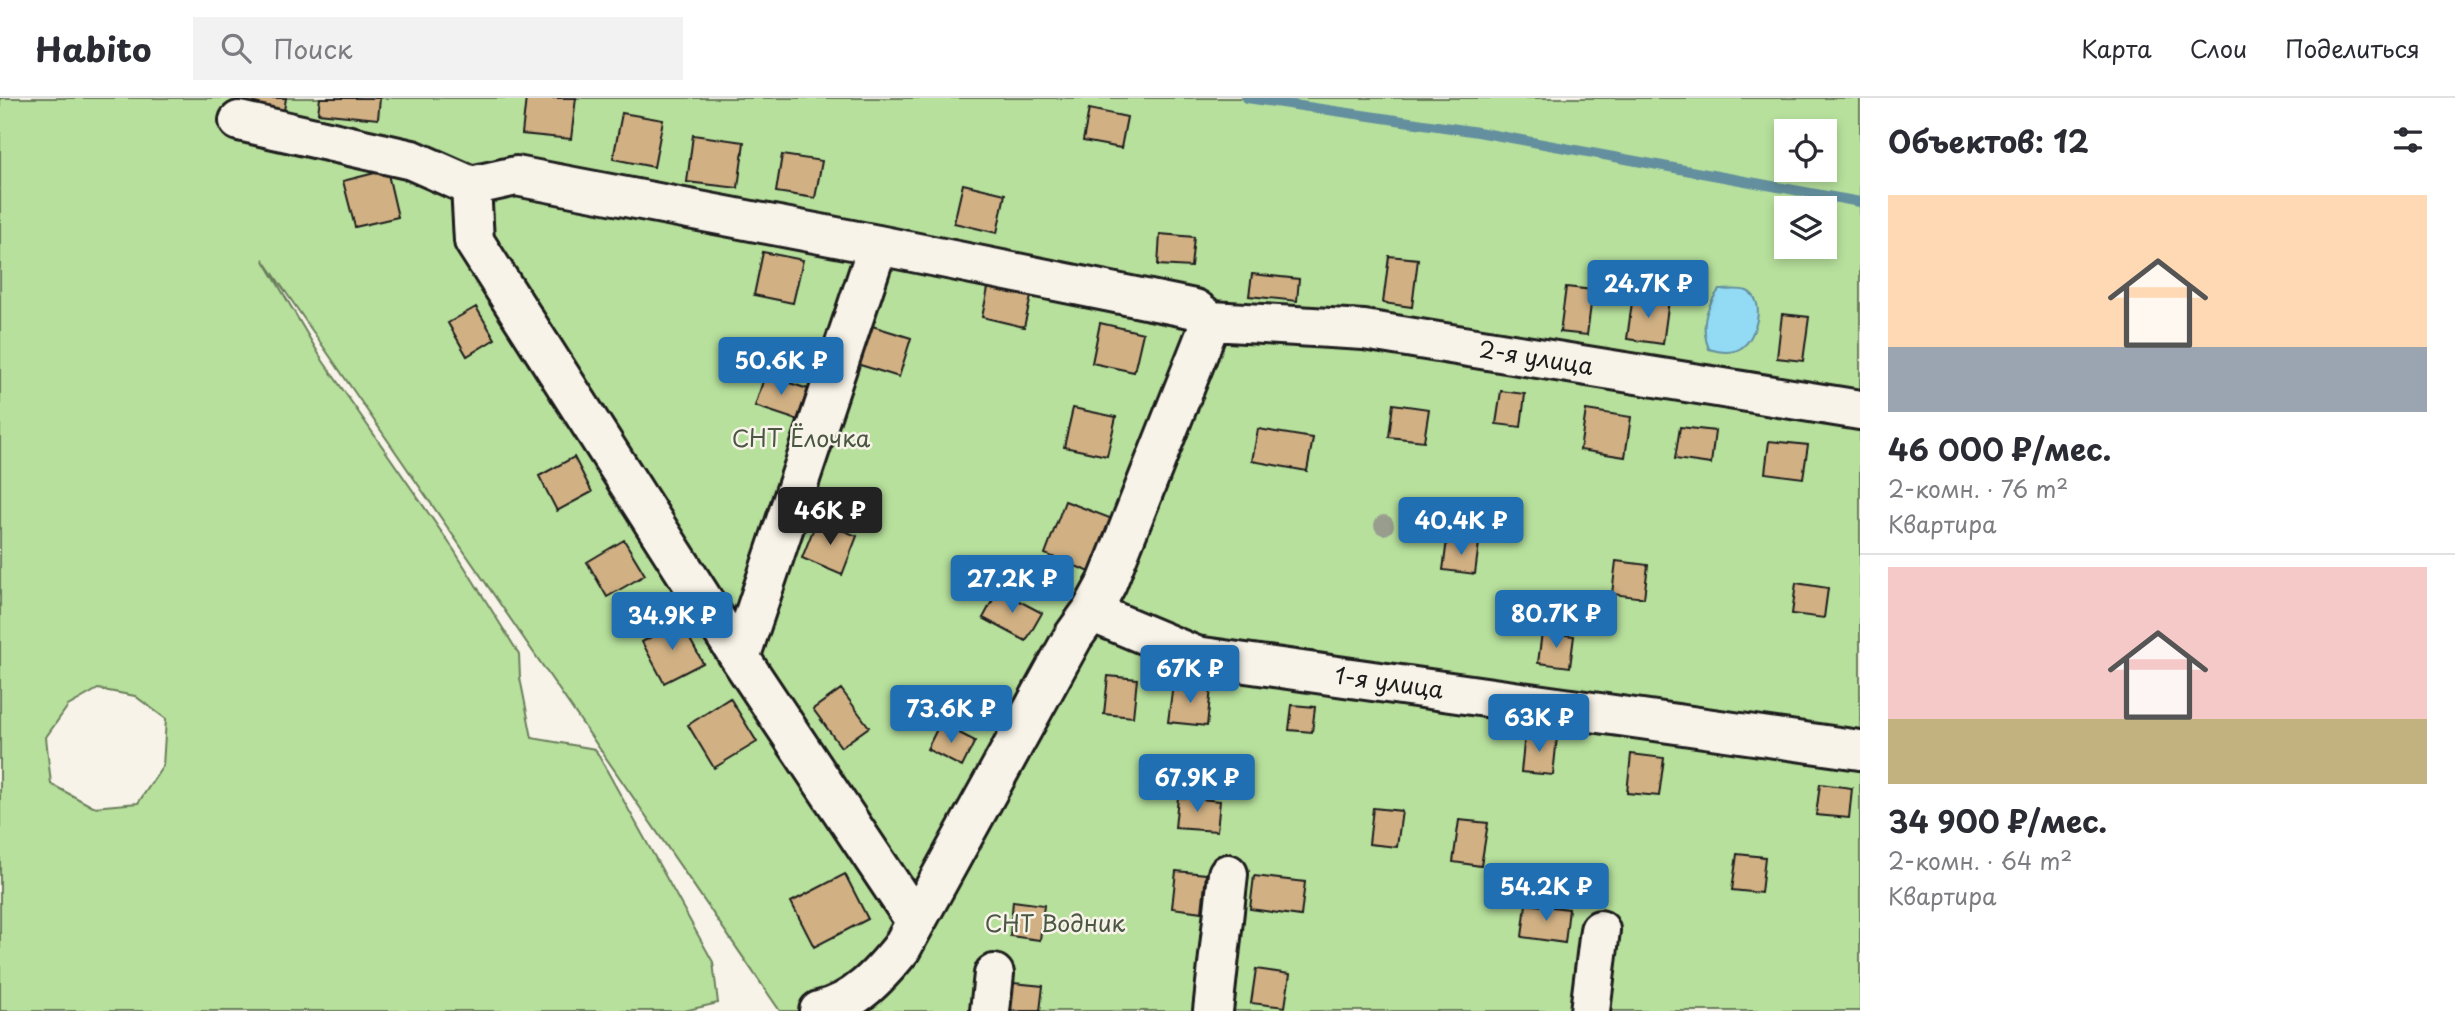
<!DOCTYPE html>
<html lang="ru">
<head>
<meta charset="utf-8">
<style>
  :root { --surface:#fff; --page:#f2f2f3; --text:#2b2b33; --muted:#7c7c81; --line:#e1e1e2; --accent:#1f6fb2 }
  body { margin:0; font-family:"Playpen Sans",sans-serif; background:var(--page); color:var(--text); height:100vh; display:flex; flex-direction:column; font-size:26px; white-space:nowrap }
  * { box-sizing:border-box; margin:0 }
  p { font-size:23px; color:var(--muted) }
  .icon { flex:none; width:38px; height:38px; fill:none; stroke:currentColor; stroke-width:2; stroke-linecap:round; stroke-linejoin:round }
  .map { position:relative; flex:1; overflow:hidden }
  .panel { display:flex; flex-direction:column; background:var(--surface); width:595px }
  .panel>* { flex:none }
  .fabs { position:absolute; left:1774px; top:21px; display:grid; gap:14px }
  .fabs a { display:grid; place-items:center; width:63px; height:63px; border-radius:0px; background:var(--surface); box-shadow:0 4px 10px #0003; font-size:35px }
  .price { position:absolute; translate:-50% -60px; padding:0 16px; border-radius:7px; background:var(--accent); color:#fff; font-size:23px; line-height:46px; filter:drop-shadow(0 2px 4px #0008) }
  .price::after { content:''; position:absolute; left:50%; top:42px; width:21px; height:16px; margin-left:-10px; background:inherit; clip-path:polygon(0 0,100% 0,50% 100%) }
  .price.selected { background:#222; color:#fff }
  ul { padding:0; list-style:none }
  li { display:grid; align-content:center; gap:14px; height:371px; padding:0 28px }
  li+li { border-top:2px solid var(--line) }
  li span { display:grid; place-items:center; height:217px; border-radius:0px; color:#555 }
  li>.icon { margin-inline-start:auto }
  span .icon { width:126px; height:126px; fill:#fffc; stroke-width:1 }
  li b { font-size:30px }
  h2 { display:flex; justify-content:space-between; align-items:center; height:84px; padding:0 28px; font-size:30px }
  header { display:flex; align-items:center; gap:42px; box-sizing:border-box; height:98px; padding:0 35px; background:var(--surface); border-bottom:2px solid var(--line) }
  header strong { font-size:33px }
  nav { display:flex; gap:38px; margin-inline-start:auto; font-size:24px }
  .search { width:490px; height:63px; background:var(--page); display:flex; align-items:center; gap:18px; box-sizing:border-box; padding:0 24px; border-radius:0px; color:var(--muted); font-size:26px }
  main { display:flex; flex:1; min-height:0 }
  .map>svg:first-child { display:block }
</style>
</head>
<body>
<header>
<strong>Habito</strong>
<div class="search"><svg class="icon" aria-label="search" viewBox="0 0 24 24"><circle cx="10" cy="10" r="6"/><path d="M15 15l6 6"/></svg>Поиск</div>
<nav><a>Карта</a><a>Слои</a><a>Поделиться</a></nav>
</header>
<main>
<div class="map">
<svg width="1860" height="913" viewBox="0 0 1860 913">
  <rect width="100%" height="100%" fill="#f7f3e8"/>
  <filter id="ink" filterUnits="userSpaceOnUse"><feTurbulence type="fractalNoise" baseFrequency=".0143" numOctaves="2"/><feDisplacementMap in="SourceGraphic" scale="14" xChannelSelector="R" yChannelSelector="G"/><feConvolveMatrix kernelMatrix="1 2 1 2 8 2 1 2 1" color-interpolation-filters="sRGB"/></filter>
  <g filter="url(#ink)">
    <path fill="#b7e09c" stroke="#6a7e5c" stroke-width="2" fill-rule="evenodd" d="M0 0H1860V913H780L263 161 323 263 454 452 519 556 520 580 532 640 595 651 713 864 718 905 684 913H0ZM1787 33H1825V72H1787ZM1787 110H1825V149H1787ZM98 591 135 598 166 621 163 668 138 705 93 709 51 686 46 639 68 608Z"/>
    <path fill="#93dbf4" stroke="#638f9e" stroke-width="2" d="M1719 192C1727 192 1739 190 1747 193 1767 202 1756 241 1741 250 1732 256 1719 254 1709 251 1700 229 1705 210 1719 192Z"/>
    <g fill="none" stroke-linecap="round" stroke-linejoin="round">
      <path stroke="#638f9e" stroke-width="10" d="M1247 0 1478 34 1860 104"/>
    </g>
    <path fill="#d1b184" stroke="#1c1c1c" stroke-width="2" d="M237 0H286L284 13 236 3Z
      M320 0H380L378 21 318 15Z
      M526 0H576L571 41 522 36Z
      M1089 11 1127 19 1121 50 1083 43Z
      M622 15 663 22 654 69 613 61Z
      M693 37 744 44 738 90 687 84Z
      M782 57 822 63 815 100 776 94Z
      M387 72 398 119 355 129 343 83Z
      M963 86 1005 96 997 135 954 125Z
      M1160 136 1194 139 1191 169 1158 167Z
      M763 154 803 162 793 205 754 197Z
      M1389 158 1418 161 1412 209 1383 205Z
      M1252 176 1299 181 1297 203 1249 198Z
      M990 181 1033 190 1024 229 982 219Z
      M1566 189 1593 192 1587 237 1560 234Z
      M1633 197 1669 202 1663 246 1627 241Z
      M476 209 495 241 467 258 448 225Z
      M1782 216 1809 219 1803 263 1777 260Z
      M1100 225 1143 235 1134 274 1092 265Z
      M869 227 911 240 899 279 857 266Z
      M765 277 808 291 797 322 755 308Z
      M1501 293 1525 296 1521 329 1496 326Z
      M1393 306 1429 311 1424 343 1389 339Z
      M1073 310 1116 319 1107 358 1064 349Z
      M1586 312 1631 319 1625 359 1580 352Z
      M1680 329 1715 333 1711 366 1675 361Z
      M1258 331 1313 340 1307 373 1252 363Z
      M1769 343 1808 347 1803 380 1765 375Z
      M574 359 592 394 557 413 539 378Z
      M1065 403 1115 422 1095 476 1045 456Z
      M817 422 857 438 842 477 802 460Z
      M624 442 645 477 607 499 587 464Z
      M1447 442 1479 445 1475 476 1443 472Z
      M1616 463 1648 467 1644 500 1612 496Z
      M1796 485 1828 490 1824 520 1792 516Z
      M998 492 1042 515 1026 543 983 520Z
      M680 523 703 565 664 585 642 544Z
      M1542 534 1574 538 1570 569 1538 565Z
      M1108 578 1137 581 1133 619 1104 616Z
      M1173 586 1211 590 1207 628 1168 624Z
      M841 591 869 629 841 649 813 611Z
      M730 600 757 644 714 670 688 627Z
      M1292 607 1315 609 1312 634 1289 632Z
      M940 625 975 643 962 669 927 651Z
      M1525 635 1557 639 1553 677 1521 674Z
      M1631 656 1664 660 1659 698 1627 695Z
      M1820 686 1852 690 1849 720 1816 717Z
      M1178 699 1220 703 1217 733 1175 730Z
      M1373 710 1402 713 1397 749 1369 746Z
      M1459 722 1488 725 1481 768 1453 764Z
      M1737 756 1765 759 1761 795 1732 792Z
      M1176 773 1206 776 1202 814 1172 810Z
      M845 776 868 821 814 849 791 804Z
      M1254 778 1305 784 1301 818 1250 811Z
      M1013 803 1044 807 1040 842 1010 838Z
      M1526 806 1569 811 1565 845 1522 839Z
      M1256 871 1290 876 1285 909 1251 905Z
      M1013 885 1043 888 1040 913H1009Z"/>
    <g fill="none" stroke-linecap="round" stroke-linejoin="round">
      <defs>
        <path id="minor" d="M239 23 412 62 471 88
          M1211 223 1364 232 1860 312
          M1091 514 1196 558 1860 652
          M740 560 878 147
          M916 824 740 560 474 143 471 88 516 78 878 147 1195 211 1211 223
          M819 913C855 905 879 878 901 851L1073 539 1091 514 1107 485 1211 223
          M990 913 994 876
          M1213 913 1228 776
          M1590 913 1600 832"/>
      </defs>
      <use href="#minor" stroke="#1c1c1c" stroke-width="44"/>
      <use href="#minor" stroke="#f7f3e8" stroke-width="38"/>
    </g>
    <circle fill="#989d8d" cx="1384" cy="427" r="10"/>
  </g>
  <g text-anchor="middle" stroke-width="5" stroke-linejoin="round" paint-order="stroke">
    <g font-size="23" fill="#1c1c1c" stroke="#f7f3e8">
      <text transform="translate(1536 260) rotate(9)" y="8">2-я улица</text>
      <text transform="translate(1389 585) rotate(8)" y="8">1-я улица</text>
    </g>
    <g font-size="23" fill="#4a5742" stroke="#f7f3e8">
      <text x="801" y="349">СНТ Ёлочка</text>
      <text x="1055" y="834">СНТ Водник</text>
    </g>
  </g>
</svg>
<div class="fabs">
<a><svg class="icon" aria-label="locate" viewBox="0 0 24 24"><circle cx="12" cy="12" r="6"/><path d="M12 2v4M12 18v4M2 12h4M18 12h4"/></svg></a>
<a><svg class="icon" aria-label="layers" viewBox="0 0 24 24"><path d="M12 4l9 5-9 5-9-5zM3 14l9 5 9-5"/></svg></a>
</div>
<b class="price" style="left:1648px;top:222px">24.7K ₽</b>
<b class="price" style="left:781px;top:299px">50.6K ₽</b>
<b class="price selected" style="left:830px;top:449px">46K ₽</b>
<b class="price" style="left:1461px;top:459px">40.4K ₽</b>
<b class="price" style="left:1012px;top:517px">27.2K ₽</b>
<b class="price" style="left:1556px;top:552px">80.7K ₽</b>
<b class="price" style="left:672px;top:554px">34.9K ₽</b>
<b class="price" style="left:1190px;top:607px">67K ₽</b>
<b class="price" style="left:951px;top:647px">73.6K ₽</b>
<b class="price" style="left:1539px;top:656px">63K ₽</b>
<b class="price" style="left:1197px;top:716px">67.9K ₽</b>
<b class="price" style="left:1546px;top:825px">54.2K ₽</b>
</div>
<section class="panel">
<h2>Объектов: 12<svg class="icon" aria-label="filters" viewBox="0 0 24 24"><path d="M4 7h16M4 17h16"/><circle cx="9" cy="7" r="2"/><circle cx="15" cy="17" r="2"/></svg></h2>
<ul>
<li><span style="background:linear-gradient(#ffd9b3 70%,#9aa5b1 0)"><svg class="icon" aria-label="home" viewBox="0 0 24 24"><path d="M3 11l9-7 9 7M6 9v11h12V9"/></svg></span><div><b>46 000 ₽/мес.</b><p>2-комн. · 76 m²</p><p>Квартира</p></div></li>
<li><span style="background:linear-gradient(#f6c9c9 70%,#c2b280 0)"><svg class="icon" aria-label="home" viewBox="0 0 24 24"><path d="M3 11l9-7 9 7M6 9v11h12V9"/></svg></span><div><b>34 900 ₽/мес.</b><p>2-комн. · 64 m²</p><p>Квартира</p></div></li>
</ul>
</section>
</main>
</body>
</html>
